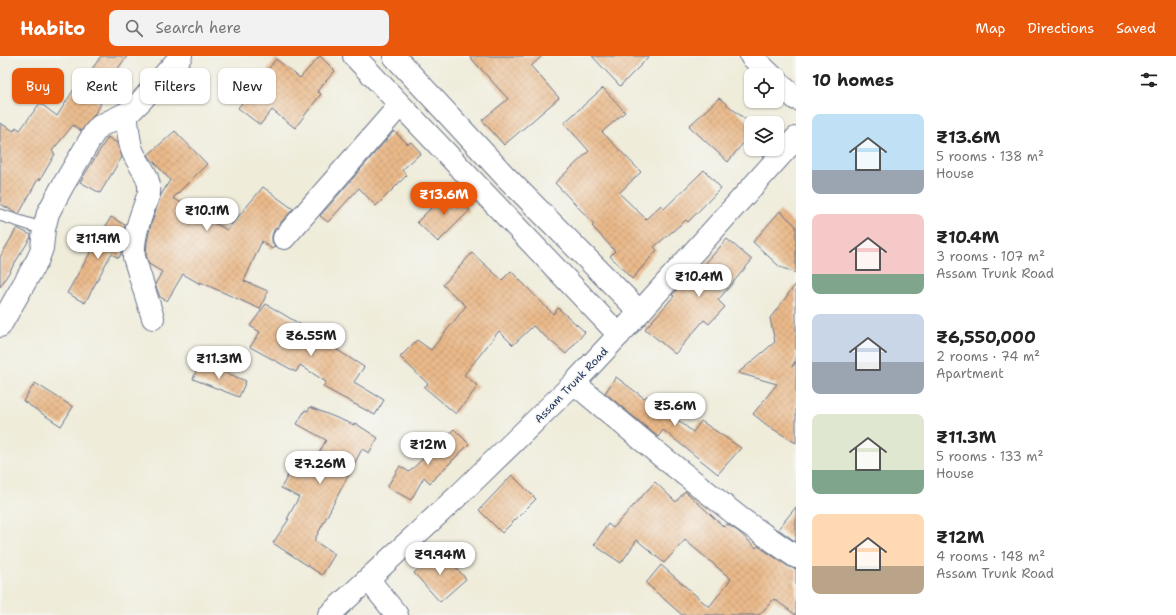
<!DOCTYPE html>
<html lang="en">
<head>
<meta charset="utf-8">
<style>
  :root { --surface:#fff; --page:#f2f2f2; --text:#222; --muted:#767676; --accent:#ea580c }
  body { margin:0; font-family:"Shantell Sans",sans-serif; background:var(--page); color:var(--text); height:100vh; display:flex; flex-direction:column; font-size:15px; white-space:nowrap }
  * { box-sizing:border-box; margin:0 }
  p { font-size:13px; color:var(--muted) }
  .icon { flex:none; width:22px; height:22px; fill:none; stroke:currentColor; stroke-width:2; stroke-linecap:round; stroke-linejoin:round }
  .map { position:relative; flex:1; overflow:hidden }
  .details { display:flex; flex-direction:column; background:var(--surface); width:380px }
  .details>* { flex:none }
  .banner { position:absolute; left:12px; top:12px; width:380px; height:36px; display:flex; gap:8px }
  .fabs { position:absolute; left:744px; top:12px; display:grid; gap:8px }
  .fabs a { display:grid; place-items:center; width:40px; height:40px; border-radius:8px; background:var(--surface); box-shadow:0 1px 3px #0004; font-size:20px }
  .price { position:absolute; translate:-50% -34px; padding:0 9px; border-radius:14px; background:#fff; color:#222; font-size:13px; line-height:26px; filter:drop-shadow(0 1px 2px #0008) }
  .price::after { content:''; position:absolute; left:50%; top:24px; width:12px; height:9px; margin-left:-6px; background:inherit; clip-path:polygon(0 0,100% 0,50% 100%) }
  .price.selected { background:var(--accent); color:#fff }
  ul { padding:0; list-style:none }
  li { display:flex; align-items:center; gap:12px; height:100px; padding:0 16px }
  li span { display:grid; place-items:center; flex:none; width:112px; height:80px; border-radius:8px; color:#555 }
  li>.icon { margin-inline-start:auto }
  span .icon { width:48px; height:48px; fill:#fffc; stroke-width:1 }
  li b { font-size:17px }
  h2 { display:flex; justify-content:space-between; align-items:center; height:48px; padding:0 16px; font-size:17px }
  .tag { padding:0 14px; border-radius:8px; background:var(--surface); box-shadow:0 1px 3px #0004; font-size:14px; line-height:36px }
  .tag.selected { background:var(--accent); color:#fff }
  header { display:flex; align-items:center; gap:24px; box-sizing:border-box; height:56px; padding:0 20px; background:var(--accent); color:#fff }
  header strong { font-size:19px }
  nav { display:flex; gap:22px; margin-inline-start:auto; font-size:14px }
  .search { width:280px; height:36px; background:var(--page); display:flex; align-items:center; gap:10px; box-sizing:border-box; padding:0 14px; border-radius:8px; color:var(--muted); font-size:15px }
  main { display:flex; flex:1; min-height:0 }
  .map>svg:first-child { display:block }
</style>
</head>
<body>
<header>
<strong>Habito</strong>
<div class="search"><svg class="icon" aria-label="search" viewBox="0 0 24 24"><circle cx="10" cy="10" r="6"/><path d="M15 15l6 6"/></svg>Search here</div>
<nav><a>Map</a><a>Directions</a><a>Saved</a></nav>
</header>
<main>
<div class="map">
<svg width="796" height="559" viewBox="0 0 796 559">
  <defs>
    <pattern id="building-cross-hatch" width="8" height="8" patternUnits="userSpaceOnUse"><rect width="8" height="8" fill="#eab989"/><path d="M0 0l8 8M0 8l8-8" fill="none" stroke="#c89f79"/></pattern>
  </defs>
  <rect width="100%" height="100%" fill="#f6f6f2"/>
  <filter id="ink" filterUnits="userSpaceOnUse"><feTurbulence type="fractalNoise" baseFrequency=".025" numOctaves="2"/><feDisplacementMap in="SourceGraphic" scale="8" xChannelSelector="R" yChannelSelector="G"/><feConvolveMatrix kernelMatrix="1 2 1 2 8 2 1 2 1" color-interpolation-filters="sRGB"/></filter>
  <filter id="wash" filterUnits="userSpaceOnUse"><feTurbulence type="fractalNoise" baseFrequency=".012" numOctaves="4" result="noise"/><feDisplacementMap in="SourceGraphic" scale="16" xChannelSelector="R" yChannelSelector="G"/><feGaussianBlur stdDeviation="0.9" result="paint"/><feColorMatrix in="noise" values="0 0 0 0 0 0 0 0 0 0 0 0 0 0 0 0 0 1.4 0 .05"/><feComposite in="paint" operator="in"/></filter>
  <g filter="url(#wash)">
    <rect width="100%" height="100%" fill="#efecda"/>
    <g id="blocks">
      <path fill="url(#building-cross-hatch)" d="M101 0H127L95 44 101 48 94 59 81 75 73 69 52 95 55 98 40 124 38 123 19 158 0 148V67L14 75 16 71 20 74 40 47 57 60 76 30 79 32Z
        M320 0 335 15 317 35 321 38 295 72 272 54 260 69 238 52 276 3 300 22Z
        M469 0H542L531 10 559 42 504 89 482 64 508 43Z
        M592 0H650L620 30Z
        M603 32 625 56 602 76 641 116 619 137 646 163 661 149 664 153 704 114 721 132 688 166 686 164 654 191 657 194 632 223 610 200 615 195 592 170 594 168 555 127 589 95 564 67Z
        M719 42 751 68V77L728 106 689 70Z
        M175 75 207 108 173 142 193 154 192 155 227 174 263 131 293 153 274 174 272 180V186L275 190 272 193 262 185 244 225 268 235 260 253 200 226V228L183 218 167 245 160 241 155 228 162 216 149 208 146 199 147 186 150 172 161 139 170 124 148 99Z
        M394 75 408 88 411 86 421 97 402 114 407 119 376 150 359 132 328 166 320 160Z
        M108 81 117 87 122 101 100 137 80 126Z
        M449 134 470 154 438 186 417 166Z
        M780 155 796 170V217L780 211 753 186Z
        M111 161 125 169 122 183 121 197 119 202 111 198 85 247 67 237Z
        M17 172 31 179V181L0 231V201Z
        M727 183 752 204 718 244 725 251 709 268 704 264 675 298 645 273 674 240 672 239 687 222 690 225Z
        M472 197 502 224 511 215 553 258 558 252 585 276 566 298 533 270 513 289 499 275 464 319 478 330 456 358 424 331 428 328 400 301 417 284 431 294 466 250 443 229Z
        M796 228V304L792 311 796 306V387L768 370 753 358 777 328 738 317 775 286 770 262Z
        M266 248 318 279 317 281 364 311 354 326 384 344 375 359 323 331 326 326 300 309 296 316 250 291 260 276 250 270Z
        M200 306 246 325 239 341 193 323Z
        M616 321 644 342 647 340 693 376 701 365 741 392 718 418 663 374 658 381 605 337Z
        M35 327 73 351 61 370 23 345Z
        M310 351 354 369 355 367 378 382 369 397 362 393 314 485 335 498 322 519 273 487 289 463H287L299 441 281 432 295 406 310 414 326 384 297 368 305 354 308 355Z
        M454 373 469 388 430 427 424 421 411 444 387 431 400 410 409 416Z
        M512 419 536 443 502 477 479 454Z
        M655 426 676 446 685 435 724 471 727 468 739 476 756 492 758 490 789 511 796 513V559L774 543 759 559H682L646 527 661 509 709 551 731 523 685 484 664 507 637 484 621 507 594 489 608 468 613 472Z
        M796 451V486L778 473Z
        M440 493 466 523 440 546 414 517Z"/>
    </g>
  </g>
  <g filter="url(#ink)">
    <use href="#blocks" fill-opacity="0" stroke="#657189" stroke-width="1"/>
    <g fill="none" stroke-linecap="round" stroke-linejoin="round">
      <defs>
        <path id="service" d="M0 159 44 173"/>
        <path id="minor" d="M354 0 619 279
          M394 0 505 120 640 256
          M751 0 771 19
          M777 25 796 43
          M126 57C128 69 128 83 132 94 138 110 151 119 149 137 142 158 132 179 134 201L153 262
          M284 182 400 49
          M0 270 38 203 42 192 44 173 48 157 62 131 94 77 100 70 131 55 142 44 181 0
          M368 523 397 559"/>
        <path id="tertiary" d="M574 327 660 399 740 462 796 501"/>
        <path id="primary" d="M329 559 460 438 574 327 630 267 796 82"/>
      </defs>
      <use href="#service" stroke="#657189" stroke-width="13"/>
      <use href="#minor" stroke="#657189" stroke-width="24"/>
      <use href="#tertiary" stroke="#657189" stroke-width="24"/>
      <use href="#primary" stroke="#657189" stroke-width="24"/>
      <use href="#service" stroke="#fff" stroke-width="11"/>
      <use href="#minor" stroke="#fff" stroke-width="22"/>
      <use href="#tertiary" stroke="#fff" stroke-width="22"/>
      <use href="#primary" stroke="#fff" stroke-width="22"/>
    </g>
  </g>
  <g text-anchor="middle" stroke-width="3" stroke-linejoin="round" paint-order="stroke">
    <g font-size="11" fill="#1b2f5e" stroke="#f6f6f2">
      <text transform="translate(571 329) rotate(-46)" y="4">Assam Trunk Road</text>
    </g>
  </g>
</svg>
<div class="fabs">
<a><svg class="icon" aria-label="locate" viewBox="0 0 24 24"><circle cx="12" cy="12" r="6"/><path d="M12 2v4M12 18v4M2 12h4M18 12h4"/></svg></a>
<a><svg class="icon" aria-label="layers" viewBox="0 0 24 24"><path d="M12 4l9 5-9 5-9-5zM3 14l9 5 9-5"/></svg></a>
</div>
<b class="price selected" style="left:444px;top:160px">₹13.6M</b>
<b class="price" style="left:207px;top:176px">₹10.1M</b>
<b class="price" style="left:98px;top:204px">₹11.9M</b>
<b class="price" style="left:699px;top:242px">₹10.4M</b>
<b class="price" style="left:311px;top:301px">₹6.55M</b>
<b class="price" style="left:219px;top:324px">₹11.3M</b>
<b class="price" style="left:675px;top:371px">₹5.6M</b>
<b class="price" style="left:428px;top:410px">₹12M</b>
<b class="price" style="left:320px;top:429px">₹7.26M</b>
<b class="price" style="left:440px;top:520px">₹9.94M</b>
<div class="banner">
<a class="tag selected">Buy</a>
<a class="tag">Rent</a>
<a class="tag">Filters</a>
<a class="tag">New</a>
</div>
</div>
<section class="details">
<h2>10 homes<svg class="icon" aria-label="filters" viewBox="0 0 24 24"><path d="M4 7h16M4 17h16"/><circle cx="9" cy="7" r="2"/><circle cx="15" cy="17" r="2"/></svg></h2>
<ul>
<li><span style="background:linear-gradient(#bfe0f5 70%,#9aa5b1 0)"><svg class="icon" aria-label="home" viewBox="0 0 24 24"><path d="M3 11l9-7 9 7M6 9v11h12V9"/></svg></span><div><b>₹13.6M</b><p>5 rooms · 138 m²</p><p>House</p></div></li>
<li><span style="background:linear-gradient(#f6c9c9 75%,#7fa58c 0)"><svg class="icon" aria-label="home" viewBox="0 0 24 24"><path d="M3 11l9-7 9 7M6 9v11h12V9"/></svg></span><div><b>₹10.4M</b><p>3 rooms · 107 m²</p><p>Assam Trunk Road</p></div></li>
<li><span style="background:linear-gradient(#c9d6e8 60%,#9aa5b1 0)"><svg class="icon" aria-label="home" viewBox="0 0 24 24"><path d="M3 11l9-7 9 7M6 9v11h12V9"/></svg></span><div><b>₹6,550,000</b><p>2 rooms · 74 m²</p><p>Apartment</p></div></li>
<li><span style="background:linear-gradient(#dfe7d0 70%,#7fa58c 0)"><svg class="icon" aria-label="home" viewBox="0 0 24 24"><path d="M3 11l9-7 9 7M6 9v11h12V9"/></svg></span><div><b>₹11.3M</b><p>5 rooms · 133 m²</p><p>House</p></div></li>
<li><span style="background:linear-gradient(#ffd9b3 65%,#b9a48a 0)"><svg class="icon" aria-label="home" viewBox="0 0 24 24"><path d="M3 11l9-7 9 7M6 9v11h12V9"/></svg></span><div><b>₹12M</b><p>4 rooms · 148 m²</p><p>Assam Trunk Road</p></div></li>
</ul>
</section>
</main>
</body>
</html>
